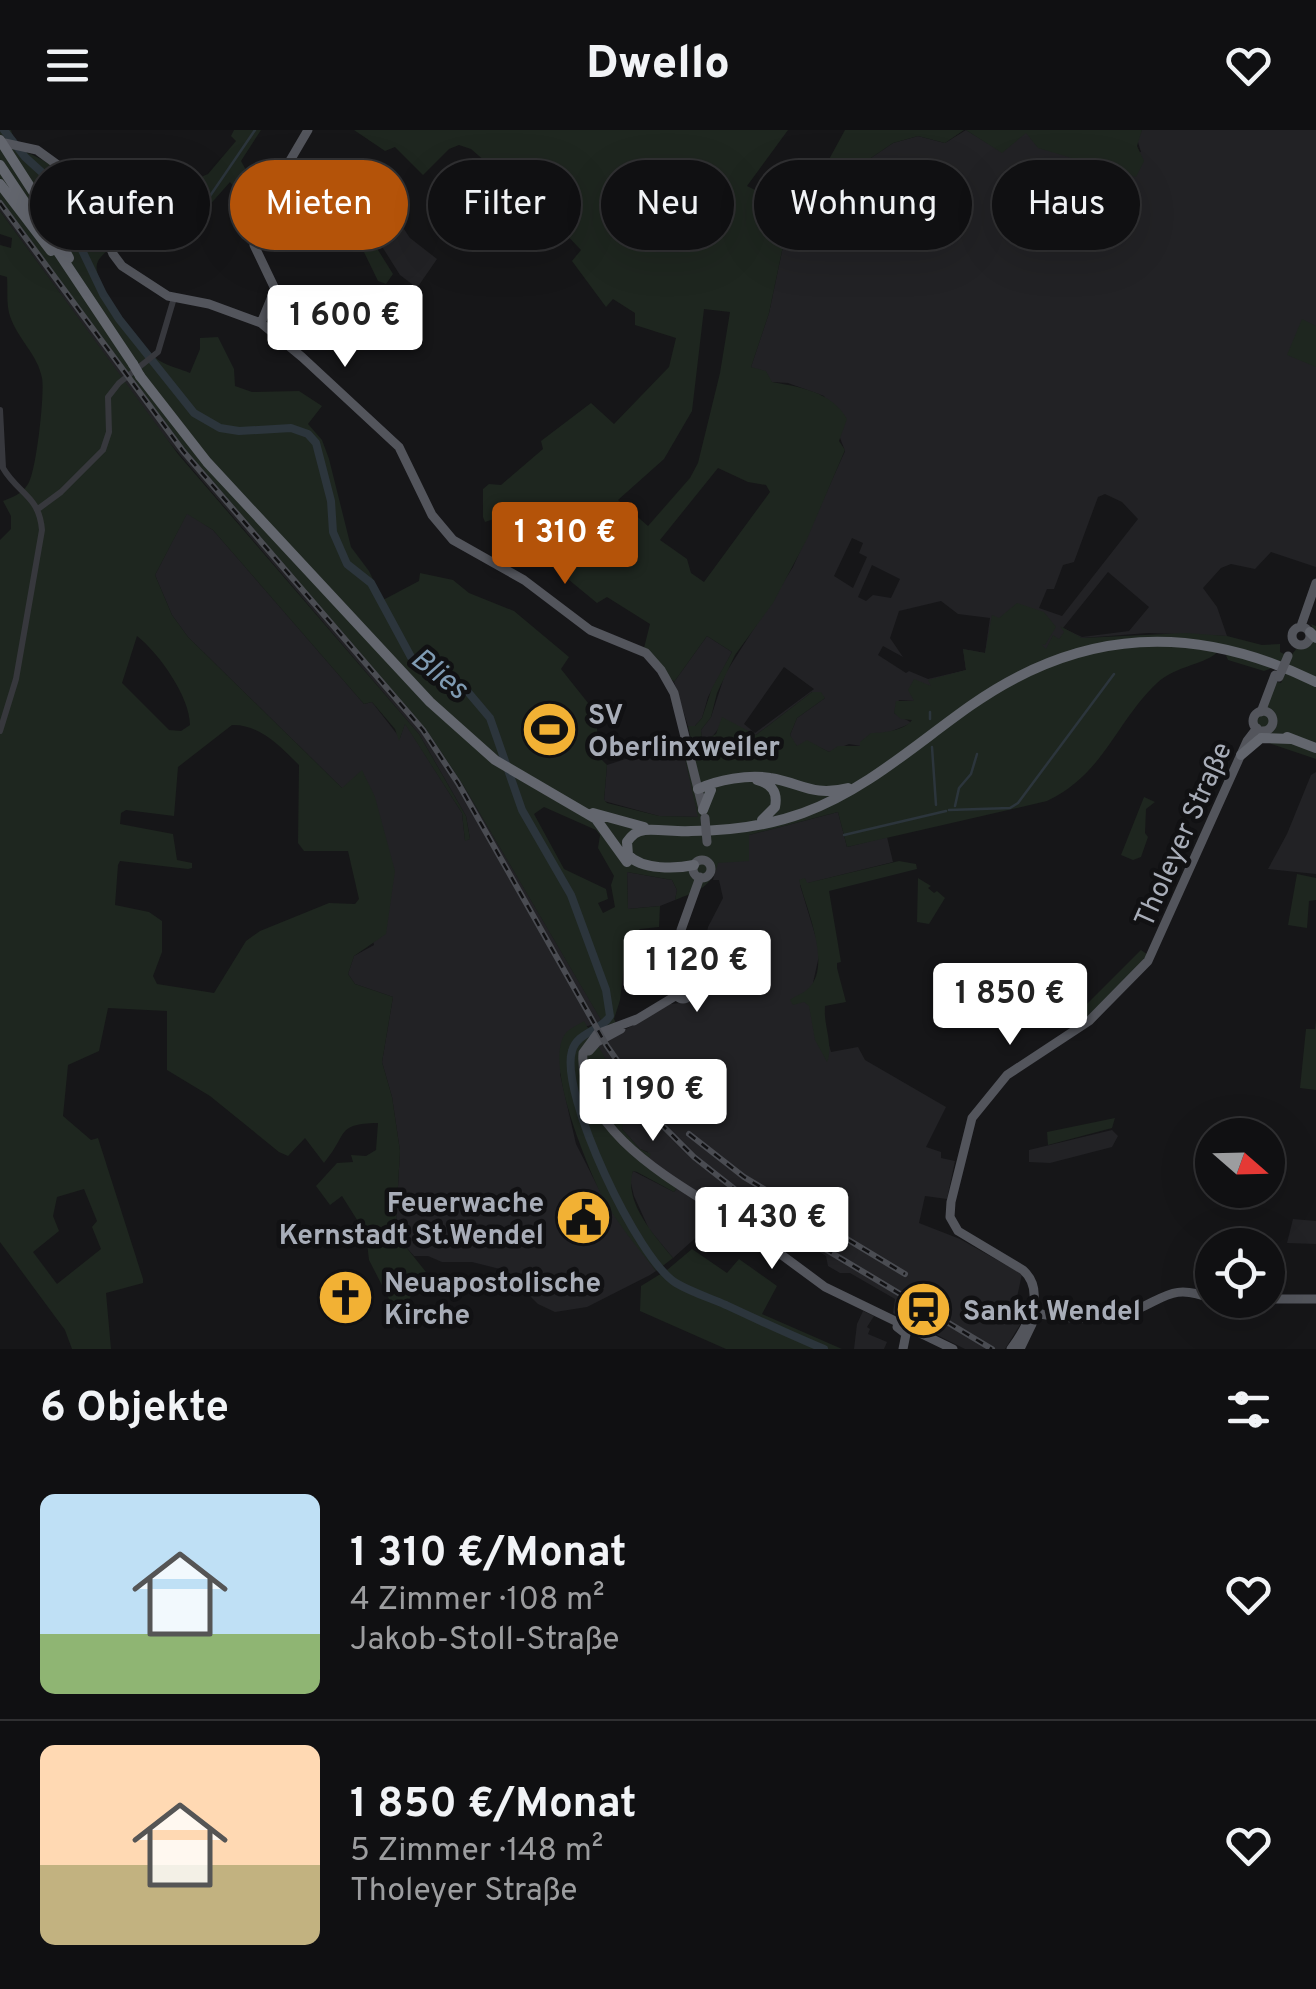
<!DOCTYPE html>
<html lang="de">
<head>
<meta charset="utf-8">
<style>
  :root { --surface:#101012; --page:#1e1e20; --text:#f1f3f6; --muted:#9c9d9f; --line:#303032; --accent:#b45309 }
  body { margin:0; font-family:Overpass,sans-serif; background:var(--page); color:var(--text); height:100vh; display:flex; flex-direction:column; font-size:38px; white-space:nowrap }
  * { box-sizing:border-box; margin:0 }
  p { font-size:32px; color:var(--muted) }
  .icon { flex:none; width:55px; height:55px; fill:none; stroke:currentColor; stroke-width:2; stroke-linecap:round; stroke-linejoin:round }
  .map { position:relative; height:1219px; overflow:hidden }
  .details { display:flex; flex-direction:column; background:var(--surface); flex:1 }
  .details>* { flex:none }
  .hud { position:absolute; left:30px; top:30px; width:1258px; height:90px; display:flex; gap:20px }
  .needle { width:65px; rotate:110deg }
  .tools { position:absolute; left:1195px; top:988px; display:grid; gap:20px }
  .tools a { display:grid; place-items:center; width:90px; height:90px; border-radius:50%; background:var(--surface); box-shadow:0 10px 40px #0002,0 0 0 2px var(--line); font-size:50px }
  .price { position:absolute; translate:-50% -85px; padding:0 22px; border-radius:10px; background:#fff; color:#222; font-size:32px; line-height:65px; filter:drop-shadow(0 2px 5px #0008) }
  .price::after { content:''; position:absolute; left:50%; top:60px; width:30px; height:22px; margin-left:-15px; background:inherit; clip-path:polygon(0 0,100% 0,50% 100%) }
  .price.current { background:var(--accent); color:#fff }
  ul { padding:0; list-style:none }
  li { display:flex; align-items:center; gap:30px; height:250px; padding:0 40px }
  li+li { border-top:2px solid var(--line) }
  li span { display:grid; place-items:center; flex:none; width:280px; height:200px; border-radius:15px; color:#555 }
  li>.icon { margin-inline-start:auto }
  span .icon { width:120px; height:120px; fill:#fffc; stroke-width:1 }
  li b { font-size:42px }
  h2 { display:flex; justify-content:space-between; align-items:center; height:120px; padding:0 40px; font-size:42px }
  .tag { padding:0 35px; border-radius:45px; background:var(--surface); box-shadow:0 10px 40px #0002,0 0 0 2px var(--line); font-size:35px; line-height:90px }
  .tag.current { background:var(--accent); color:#fff }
  header { display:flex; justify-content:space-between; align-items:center; height:130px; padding:0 40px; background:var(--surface); font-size:45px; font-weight:800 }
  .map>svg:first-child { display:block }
</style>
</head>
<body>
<header><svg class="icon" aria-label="menu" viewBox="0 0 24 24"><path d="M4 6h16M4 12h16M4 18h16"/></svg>Dwello<svg class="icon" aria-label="heart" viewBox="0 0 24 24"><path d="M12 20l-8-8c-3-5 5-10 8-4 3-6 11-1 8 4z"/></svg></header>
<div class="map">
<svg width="1316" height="1219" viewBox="0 0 1316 1219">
  <rect width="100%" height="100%" fill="#161618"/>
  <path fill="#222225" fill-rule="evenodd" d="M966 0 1002 22 1026 2 1141 22 1137 9 1142 0H1316V437L1271 422 1255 439 1231 434 1221 438 1203 458 1217 477 1227 506 1148 503 1082 508 1065 502 1059 510 1053 506 1047 519 915 571 899 570 894 583 912 593 887 603H872L861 616 849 614 829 622 807 611 798 617 793 612 790 605 797 588 825 568 812 562 756 605 720 597 711 608 702 611 701 600 711 587 725 544 793 437 845 321 824 266 788 253 772 252 751 237 769 183 791 78 848 84 868 30 893 13 918 6 945 13ZM1105 364 1122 372 1138 389 1062 486 1039 478 1047 459H1054L1063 435 1074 432 1098 367ZM852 408 863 413 859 423 867 427 853 458 834 446ZM872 435 900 449 891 468 873 465 866 471 858 467ZM1108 442 1149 477 1129 501 1082 507 1063 498ZM941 471 958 484 990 488 985 523 963 519 966 540 928 549 909 541 906 543 878 525 883 516 903 527 890 508 899 481ZM784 537 814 559 755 603 744 594Z
    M0 70 185 319 407 575 461 651 602 891 585 897 560 944 576 1014 603 1067 656 1141 650 1145 587 1177 555 1182 538 1174 504 1140 472 1132H442L428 1126H414L406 1117 396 1091 400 1021 392 967 382 932 393 867 355 854 348 844 354 826 374 815 343 659 188 507 172 485 155 445 187 383 213 400 364 574 372 572 400 608 405 593 462 683 465 710 470 709 466 686 419 604 163 305 0 81Z
    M392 81 410 108 437 129 417 158 400 145 369 96Z
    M707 506 732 522 708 567 702 588 695 596H688L674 552Z
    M681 611 699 687 659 686 604 671 607 635Z
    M1316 642V744L1268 739 1287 704 1311 645Z
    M838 682 847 717 887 707 893 732 800 755 820 821 813 853 825 876 823 894 831 922 858 917 865 930 946 977 926 1017 941 1022V1028L955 1031 947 1069 925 1066 919 1093 960 1109 1022 1144 1014 1181 1023 1184 1021 1193 1005 1219H965L893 1183 895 1169 850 1143H840L828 1136 826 1126 722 1061 720 1070 715 1073 648 1030V1022L640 1019 622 999V992L604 956 598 953 597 943 607 941 598 915 670 874 689 872 693 868 695 861 686 848 683 823 703 821 708 797 723 768 719 750H713L717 733 748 721 749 705Z
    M627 742 672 750 677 760 675 770 660 776 628 779Z
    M1112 1000 1118 1006 1112 1017 1050 1033 1029 1032V1020Z
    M633 1041 674 1062 677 1058 712 1080V1085L701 1103 673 1128 649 1099 634 1066 630 1049Z
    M1293 1089 1316 1091V1114L1287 1113Z
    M863 1181 874 1186 867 1197 870 1199 868 1204 887 1212 884 1219H854L857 1194Z"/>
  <path fill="#1e261f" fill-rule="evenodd" d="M0 0H11L17 19C68 35 91 72 107 121 101 126 95 132 97 141 100 163 142 218 160 231 168 236 181 239 190 243L200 219V208L218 207 234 239 235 256 252 262 299 261 322 276 308 294 322 310 329 329 351 417 369 441 383 470 419 451 420 443 453 450 469 463 514 481 569 527 561 539 596 583 599 627 607 635 604 670 607 673 659 686 698 687 681 611 691 610 688 596H695L702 588 712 558 732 522 707 506 674 552 644 518 650 494 607 467 597 473 546 431 550 423 533 412 512 383 485 392 483 387V359L489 354 501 355 543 319 541 311 591 273 614 294 669 237 676 208 635 195V183L613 169 606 177 572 131 581 120 535 72 513 61 515 57 471 19 459 15 449 19 423 45 395 17 385 21 354 0H788L747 56 791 78 769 183 751 237 766 241 772 252C800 257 832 262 847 289L839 311 845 320 807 409 773 473 735 525 717 563 711 587 701 600 702 611 716 604 722 587 756 605 812 562H821L825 568 797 588 790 605 797 616 807 610 829 622 838 616H860V612L871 603C884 603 905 600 912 590L901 589 894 583 896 571H914L908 560 914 549 931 556 928 550 966 540 963 519 985 523 992 485 999 488 1017 473 1044 482 1056 497 1045 515 1041 514 1046 519 1053 505 1059 509 1064 502 1060 496 1082 508 1186 503 1227 506 1262 515 1280 514V522L1290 527 1297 518 1308 515 1314 502 1311 494 1316 496V629L1248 606 1271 550 1281 553 1285 543 1272 538 1264 541 1228 530 1225 523 1217 522C1209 533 1175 536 1157 553 1115 593 1104 644 1047 671L847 717 838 682 749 705V731L718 733C712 758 697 761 675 770L677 760 672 750 627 742 628 779 660 776 659 797 640 799 627 811 620 870 614 889 620 901 598 916 618 949H613L607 941 597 943 598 952 604 956 623 993 622 999 640 1019 651 1024 648 1029 677 1058 674 1062 637 1042 633 1041C623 1072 655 1106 673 1128L656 1141C638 1118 616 1092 602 1066 587 1035 544 934 565 904 568 899 578 895 584 891L588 898 601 890 465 658 426 599 185 319 0 70ZM628 56C659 77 668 58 694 74L697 99 685 101 682 116 652 119C638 102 633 85 618 69ZM704 179 730 182 720 243 698 333 690 348 648 396 618 370 664 329 692 281ZM718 338 748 352 766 355 770 362 704 452 691 443 687 429 660 410ZM544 677 596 700 600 705 598 718 614 746 611 755 615 777 603 783 598 773 608 769 606 759 564 739 534 684Z
    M234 0H261L241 31 247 42 235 58 230 52 169 121 113 107 109 101 110 86 131 78 147 49 154 46 199 48 208 44 236 11 231 6Z
    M845 0H964L945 13 918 6 893 13 868 30 848 85 802 79Z
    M966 0H1142L1137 16 1144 31 1136 47 1038 18 1026 3 1002 23Z
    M0 81 178 324 419 604 466 686 470 709 465 711 462 683 405 594 399 611 395 599 372 572 364 574 213 400 187 384 155 445 172 485 188 507 342 658 362 640 375 667 395 741 386 804 354 826 348 844 355 854 393 867 382 932 392 967 400 1021 396 1091 406 1117 426 1142 418 1144 416 1149 421 1155 419 1160 414 1159 409 1170 398 1177 389 1169 369 1130 366 1104 342 1066 330 1075 316 1056 337 1033 353 1032 351 1025 366 1026 376 1020 378 993C335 994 349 1003 324 1033L305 1008 288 1026 279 1022 210 966 167 940V881L108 878 99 921 68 935 63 986 91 1010 98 1008 143 1149V1153L106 1163 111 1219H72L65 1200 0 1112V410L11 399V386L3 371C13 367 22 364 28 354 36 344 45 263 42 248 38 225 17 208 10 186 6 174 8 159 7 147L0 145V115L11 118 12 108 0 104ZM137 506C159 523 190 567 190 595L181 601 169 600 122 553ZM232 595C259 594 280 616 299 635L298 713 304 721H348L359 769 355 774 329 773 260 801 246 811 214 863 157 854 153 846 162 822V791L149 782 115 775 118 735 120 731 188 739 192 738V733L177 730 173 704 120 694 121 683 126 680 174 686 178 637ZM84 1059 97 1091 92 1097 101 1119 57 1154 33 1122 59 1101 53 1086 57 1067Z
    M373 112 393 144 386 154 378 151 363 120Z
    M1302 189 1316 196V237L1287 225Z
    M1144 667 1155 672 1146 679 1145 703 1148 707 1141 727 1133 730 1121 725Z
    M899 731 916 734 917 739 829 761 841 832 837 833V838L846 872 825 876C823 895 834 915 827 932L815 910 809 876 804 872 793 875 790 870C795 866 804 863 809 858 832 835 806 778 799 750L805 748 807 753Z
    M1297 744 1316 748V770L1309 771 1307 798 1288 795Z
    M918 748 931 756 928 758 934 763 937 761 945 768 929 794 917 792Z
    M1141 820 1148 825 1075 899 1070 898V891Z
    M1316 890V960L1300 958 1306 899H1315Z
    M1115 988 1112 998 1048 1015 1047 1002Z
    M692 1119 727 1143 739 1129 777 1156 762 1184 842 1219H726L640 1181 641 1156 667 1140Z"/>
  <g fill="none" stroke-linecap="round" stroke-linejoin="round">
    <path stroke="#2c353c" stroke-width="2.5" d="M76 104 102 109
      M110 111 149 117 182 107 255 0
      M930 582V589
      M932 617 936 675
      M955 676 959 658 971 644 977 624
      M949 680 1010 678 1018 673 1114 544
      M844 705 946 681"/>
    <path stroke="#2c353c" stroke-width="8" d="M4 0 25 27 47 47 103 164 119 189 194 283 220 298 239 301 291 298 308 304 316 313 331 371 333 402 347 434 371 453 411 527 425 541 468 562 490 588 522 680 571 765 606 860 610 886C601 901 577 902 572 921 559 964 638 1130 676 1153 691 1162 710 1168 726 1175 758 1190 791 1205 824 1219"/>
    <path stroke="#37383d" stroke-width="6" d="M0 280 3 338C18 364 39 365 42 400L16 549 0 601
      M38 379 61 362 103 320 109 302 108 267 119 253 158 222 174 168"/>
    <path stroke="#53555c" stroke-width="9" d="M0 12 37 20 70 44 91 70 113 124 122 136 168 166 209 174 261 193 302 227 399 317 432 385 453 410 524 450 590 500 646 523 661 540 674 563 703 679
      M261 193 275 159 254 115V92L308 0
      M1301 496 1316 453
      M1292 506a9 9 0 1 1 18 0a9 9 0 1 1-18 0Z
      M1253 591a10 10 0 1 1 20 0a10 10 0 1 1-20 0Z
      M1261 582 1275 545
      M693 739a9 9 0 1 1 18 0a9 9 0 1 1-18 0Z
      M675 861a8 8 0 1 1 16 0a8 8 0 1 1-16 0Z
      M682 854 681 800 700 747
      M637 889 597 904 583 923C578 996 663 1045 714 1077L718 1087 729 1086 825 1157 953 1219
      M634 891 677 865
      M589 921 597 912 621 899
      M714 1077 721 1071 727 1073 731 1078 729 1086
      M1268 1169H1316
      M1216 1170 1242 1174 1260 1170
      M1031 1182C1058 1188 1098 1192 1125 1184 1163 1172 1169 1151 1212 1169
      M897 1197 906 1204 903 1219
      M1011 1219C1027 1197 1047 1162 1023 1140L958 1101 950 1087 951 1072 972 988 1007 945 1089 891 1148 831 1247 611 1257 598
      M1020 1219 1032 1194"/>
    <path stroke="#63666e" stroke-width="10" d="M0 10 36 66 69 128
      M0 35 133 234
      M0 54 51 121
      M140 246 207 332 430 572 495 630 596 689 627 732
      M1310 502 1316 508
      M1287 607 1316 618
      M1241 625 1261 608 1291 609
      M757 650C772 654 778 662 775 677L762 690
      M698 659C717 650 749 644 770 648 802 653 812 667 848 658
      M703 680 711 660
      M593 683 644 697
      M694 735C676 739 642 740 628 725L627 712C632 705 636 701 645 700 660 699 676 702 691 701 729 701 767 696 803 683 866 660 916 614 970 576 1082 497 1195 493 1316 552"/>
    <defs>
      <path id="rail" d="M0 73 183 321 423 600 458 653 607 916 663 996 694 1027 765 1083 992 1219
        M689 1004 744 1047 905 1144"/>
    </defs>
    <use href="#rail" stroke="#4a4c52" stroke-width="6"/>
    <use href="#rail" stroke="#111113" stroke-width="2.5" stroke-dasharray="8" stroke-linecap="butt"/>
    <path stroke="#53555c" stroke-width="9" d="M1279 547 1288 526
      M705 688 707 712"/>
    <path stroke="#63666e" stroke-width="10" d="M133 234 140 246"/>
  </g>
  <defs>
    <symbol id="stadium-disc" viewBox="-11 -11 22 22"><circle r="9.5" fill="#f2b134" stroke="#111113"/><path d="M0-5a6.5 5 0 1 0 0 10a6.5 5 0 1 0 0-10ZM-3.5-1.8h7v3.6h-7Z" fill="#111"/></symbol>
    <symbol id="civic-disc" viewBox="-11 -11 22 22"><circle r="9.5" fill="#f2b134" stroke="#111113"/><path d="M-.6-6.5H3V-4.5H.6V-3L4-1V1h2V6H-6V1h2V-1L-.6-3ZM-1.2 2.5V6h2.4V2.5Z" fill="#111"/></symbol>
    <symbol id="church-disc" viewBox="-11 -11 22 22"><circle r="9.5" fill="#f2b134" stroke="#111113"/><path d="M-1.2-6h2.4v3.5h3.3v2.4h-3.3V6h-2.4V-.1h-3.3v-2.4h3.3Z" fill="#111"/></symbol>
    <symbol id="station-disc" viewBox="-11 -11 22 22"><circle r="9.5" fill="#f2b134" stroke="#111113"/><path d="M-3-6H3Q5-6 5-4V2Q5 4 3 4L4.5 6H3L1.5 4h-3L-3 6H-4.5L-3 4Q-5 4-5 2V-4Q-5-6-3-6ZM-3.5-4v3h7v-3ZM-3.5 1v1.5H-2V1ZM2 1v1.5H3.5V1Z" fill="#111"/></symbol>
  </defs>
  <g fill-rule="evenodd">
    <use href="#stadium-disc" x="518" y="568" width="63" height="63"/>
    <use href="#civic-disc" x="552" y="1056" width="63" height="63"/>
    <use href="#church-disc" x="314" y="1136" width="63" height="63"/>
    <use href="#station-disc" x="892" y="1148" width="63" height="63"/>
  </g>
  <g text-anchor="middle" stroke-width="9" stroke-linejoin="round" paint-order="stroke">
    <g font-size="28" font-weight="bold" fill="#a8adb8" stroke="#111113" text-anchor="start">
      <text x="588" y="594">SV<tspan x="588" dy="32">Oberlinxweiler</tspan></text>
      <text x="544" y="1082" text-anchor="end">Feuerwache<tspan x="544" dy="32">Kernstadt St.Wendel</tspan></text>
      <text x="384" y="1162">Neuapostolische<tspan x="384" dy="32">Kirche</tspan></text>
      <text x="963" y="1190">Sankt Wendel</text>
    </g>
    <g font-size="28" fill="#a8adb8" stroke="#111113">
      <text transform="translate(1182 704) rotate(-66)" y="10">Tholeyer Straße</text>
    </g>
    <g font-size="30" font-style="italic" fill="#7f9bb3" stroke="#111113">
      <text transform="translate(440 543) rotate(38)" y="10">Blies</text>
    </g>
  </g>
</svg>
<div class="tools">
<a><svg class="needle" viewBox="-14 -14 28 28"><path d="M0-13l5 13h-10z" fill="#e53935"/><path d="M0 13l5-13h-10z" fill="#9c9d9f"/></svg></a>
<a><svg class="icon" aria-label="locate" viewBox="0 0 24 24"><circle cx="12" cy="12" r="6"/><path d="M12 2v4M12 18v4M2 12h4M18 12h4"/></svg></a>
</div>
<b class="price" style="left:345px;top:240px">1 600 €</b>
<b class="price current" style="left:565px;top:457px">1 310 €</b>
<b class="price" style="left:697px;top:885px">1 120 €</b>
<b class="price" style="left:1010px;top:918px">1 850 €</b>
<b class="price" style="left:653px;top:1014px">1 190 €</b>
<b class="price" style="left:772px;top:1142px">1 430 €</b>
<div class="hud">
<a class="tag">Kaufen</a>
<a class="tag current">Mieten</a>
<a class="tag">Filter</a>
<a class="tag">Neu</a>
<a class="tag">Wohnung</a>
<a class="tag">Haus</a>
</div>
</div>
<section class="details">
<h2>6 Objekte<svg class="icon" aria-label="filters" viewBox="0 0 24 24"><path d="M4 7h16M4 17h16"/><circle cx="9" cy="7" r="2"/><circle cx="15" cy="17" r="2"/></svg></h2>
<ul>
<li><span style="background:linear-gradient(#bfe0f5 70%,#8fb573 0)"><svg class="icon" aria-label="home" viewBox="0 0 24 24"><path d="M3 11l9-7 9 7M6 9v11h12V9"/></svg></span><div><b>1 310 €/Monat</b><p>4 Zimmer · 108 m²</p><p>Jakob-Stoll-Straße</p></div><svg class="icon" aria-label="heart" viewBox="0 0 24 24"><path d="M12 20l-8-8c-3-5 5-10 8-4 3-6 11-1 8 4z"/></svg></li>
<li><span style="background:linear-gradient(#ffd9b3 60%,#c2b280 0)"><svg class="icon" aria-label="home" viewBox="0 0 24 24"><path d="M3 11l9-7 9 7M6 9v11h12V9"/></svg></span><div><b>1 850 €/Monat</b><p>5 Zimmer · 148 m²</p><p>Tholeyer Straße</p></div><svg class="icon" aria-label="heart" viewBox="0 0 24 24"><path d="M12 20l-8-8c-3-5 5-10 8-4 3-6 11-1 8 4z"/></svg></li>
</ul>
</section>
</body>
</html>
